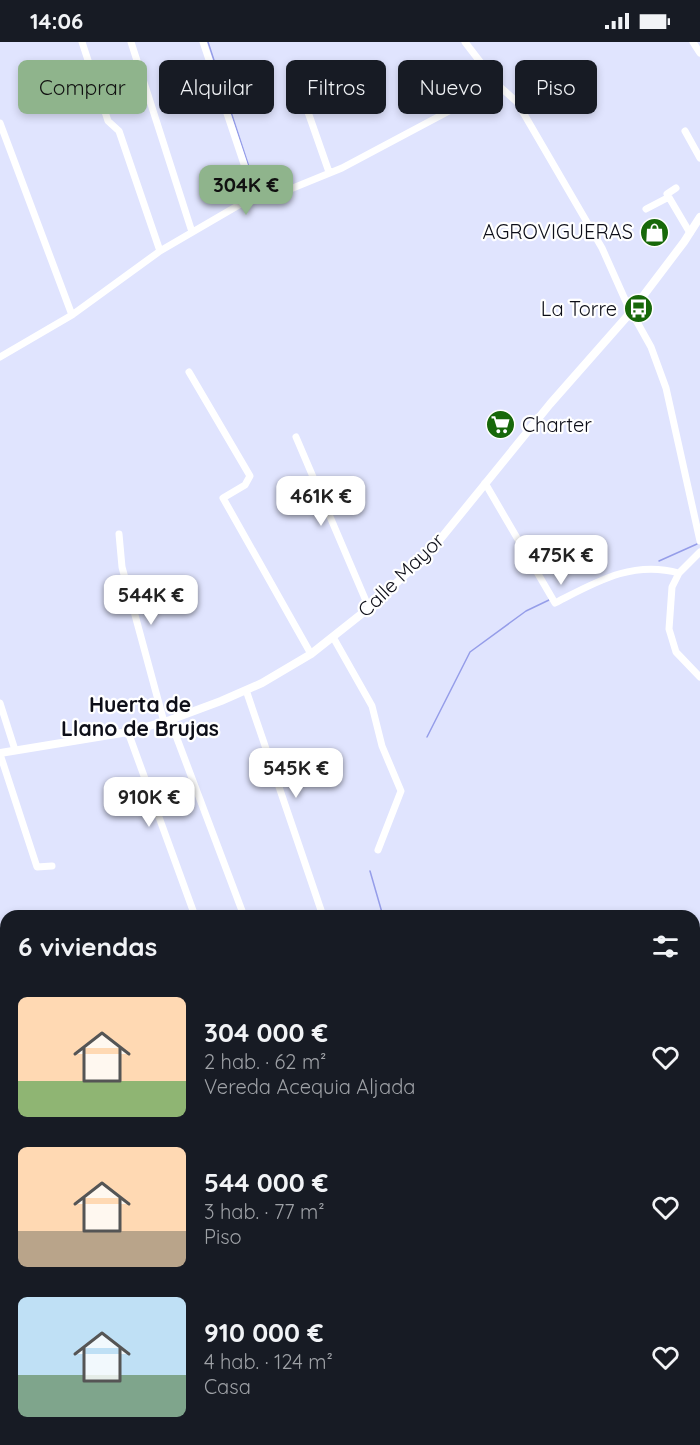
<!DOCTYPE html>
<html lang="es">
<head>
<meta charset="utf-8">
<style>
  :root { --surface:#171b24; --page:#242831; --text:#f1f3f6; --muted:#9ea1a6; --accent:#8fb48c }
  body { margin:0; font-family:Quicksand,sans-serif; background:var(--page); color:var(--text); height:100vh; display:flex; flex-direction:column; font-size:22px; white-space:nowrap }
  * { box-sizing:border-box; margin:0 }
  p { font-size:20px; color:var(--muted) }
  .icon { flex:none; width:33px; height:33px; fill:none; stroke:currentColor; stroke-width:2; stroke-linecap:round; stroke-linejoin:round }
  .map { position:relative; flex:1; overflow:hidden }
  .panel { position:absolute; left:0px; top:868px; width:700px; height:536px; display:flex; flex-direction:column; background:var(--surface); border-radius:18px 18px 0 0; box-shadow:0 3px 9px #0003 }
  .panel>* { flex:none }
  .hud { position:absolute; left:18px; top:18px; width:664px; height:54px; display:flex; gap:12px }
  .price { position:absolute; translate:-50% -51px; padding:0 14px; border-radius:12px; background:#fff; color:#222; font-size:20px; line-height:39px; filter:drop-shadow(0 2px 3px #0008) }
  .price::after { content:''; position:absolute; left:50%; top:36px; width:18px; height:14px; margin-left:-9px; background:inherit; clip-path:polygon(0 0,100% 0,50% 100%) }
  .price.selected { background:var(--accent); color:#111 }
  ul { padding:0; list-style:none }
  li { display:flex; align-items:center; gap:18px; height:150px; padding:0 18px }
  li span { display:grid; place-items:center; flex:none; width:168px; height:120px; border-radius:9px; color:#555 }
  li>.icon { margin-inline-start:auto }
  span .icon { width:72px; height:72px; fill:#fffc; stroke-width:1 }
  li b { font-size:26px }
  h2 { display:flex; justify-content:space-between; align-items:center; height:72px; padding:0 18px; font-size:26px }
  .chip { padding:0 21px; border-radius:9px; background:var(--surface); box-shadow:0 3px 9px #0003; font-size:21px; line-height:54px }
  .chip.selected { background:var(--accent); color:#111 }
  .status { display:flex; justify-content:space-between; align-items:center; height:42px; padding:0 30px; background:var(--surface); direction:ltr }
  .status svg { height:16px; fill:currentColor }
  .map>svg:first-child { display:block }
</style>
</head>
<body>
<div class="status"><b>14:06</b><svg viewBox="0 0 49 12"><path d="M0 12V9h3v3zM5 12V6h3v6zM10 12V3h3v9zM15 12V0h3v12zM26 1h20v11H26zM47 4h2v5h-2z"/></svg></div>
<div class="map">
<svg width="700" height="1403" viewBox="0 0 700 1403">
  <rect width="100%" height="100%" fill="#e0e4fe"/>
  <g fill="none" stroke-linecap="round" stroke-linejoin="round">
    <path stroke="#959de9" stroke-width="1.5" d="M208 0 250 128
      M659 519 697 502
      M427 695 470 610 526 569 549 558
      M370 829 383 874
      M694 987 700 978"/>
    <path stroke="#fff" stroke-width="7" d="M82 0 108 79 119 89 160 209
      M131 0 192 190
      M203 0 256 158
      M465 0 498 43 517 60 602 206 627 262 651 305 666 346 700 499
      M693 0 700 11
      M295 33 329 130
      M0 81 72 273
      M685 89 700 116
      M676 146 667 152 690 191
      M646 167 669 155
      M0 315 72 273 160 209 239 163 288 148 342 126 498 43
      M189 330 250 434 245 443 223 456 311 612
      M296 395 369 566
      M485 441 555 561C596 540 632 518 679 531
      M119 492 122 525 164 680
      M700 510 679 531 672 545 669 587 676 610 700 635
      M333 595 372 664 382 704 401 749 378 808
      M246 648 323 874
      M0 661 15 708
      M170 678 244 874
      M128 690 195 874
      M0 712 37 825 52 824
      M694 899 700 896
      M494 1398 500 1403
      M0 1400 6 1398"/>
    <path stroke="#fff" stroke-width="8" d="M0 711 128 690 170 678 221 659 262 641 311 612 369 566 429 511 550 362 631 270 684 200 700 175
      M0 1116 6 1117
      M113 1398 114 1403
      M395 1403 402 1398"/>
  </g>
  <defs>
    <symbol id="shop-disc" viewBox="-11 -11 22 22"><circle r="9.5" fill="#17680a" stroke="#fff"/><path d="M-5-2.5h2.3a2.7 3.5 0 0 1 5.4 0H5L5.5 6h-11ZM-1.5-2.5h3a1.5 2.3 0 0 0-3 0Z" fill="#fff"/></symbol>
    <symbol id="bus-disc" viewBox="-11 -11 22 22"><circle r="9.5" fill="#17680a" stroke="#fff"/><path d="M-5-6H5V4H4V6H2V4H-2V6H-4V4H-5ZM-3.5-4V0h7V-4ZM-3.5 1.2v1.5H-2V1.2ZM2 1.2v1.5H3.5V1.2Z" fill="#fff"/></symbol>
    <symbol id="supermarket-disc" viewBox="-11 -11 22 22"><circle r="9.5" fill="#17680a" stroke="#fff"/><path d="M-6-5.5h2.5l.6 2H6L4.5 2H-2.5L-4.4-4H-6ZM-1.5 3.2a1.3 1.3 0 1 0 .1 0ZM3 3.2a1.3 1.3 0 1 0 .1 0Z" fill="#fff"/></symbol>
  </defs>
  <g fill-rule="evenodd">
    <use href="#shop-disc" x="638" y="174" width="33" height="33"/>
    <use href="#bus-disc" x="622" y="250" width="33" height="33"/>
    <use href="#supermarket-disc" x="484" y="366" width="33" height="33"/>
  </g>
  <g text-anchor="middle" stroke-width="4.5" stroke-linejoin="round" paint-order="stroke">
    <g font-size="20" fill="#0d0e18" stroke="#fff" text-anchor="end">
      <text x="633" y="197">AGROVIGUERAS</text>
      <text x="617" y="274">La Torre</text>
      <text x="522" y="390" text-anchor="start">Charter</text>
    </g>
    <g font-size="20" fill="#0d0e18" stroke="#fff">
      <text transform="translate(401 533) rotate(-44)" y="7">Calle Mayor</text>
    </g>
    <g font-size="21" font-weight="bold" fill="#0d0e18" stroke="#fff">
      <text x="140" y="670">Huerta de<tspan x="140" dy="24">Llano de Brujas</tspan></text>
    </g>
  </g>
</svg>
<b class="price selected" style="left:246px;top:174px">304K €</b>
<b class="price" style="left:321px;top:485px">461K €</b>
<b class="price" style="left:561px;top:544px">475K €</b>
<b class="price" style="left:151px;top:584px">544K €</b>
<b class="price" style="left:296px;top:757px">545K €</b>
<b class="price" style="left:149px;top:786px">910K €</b>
<div class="hud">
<a class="chip selected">Comprar</a>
<a class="chip">Alquilar</a>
<a class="chip">Filtros</a>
<a class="chip">Nuevo</a>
<a class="chip">Piso</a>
</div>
<section class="panel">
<h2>6 viviendas<svg class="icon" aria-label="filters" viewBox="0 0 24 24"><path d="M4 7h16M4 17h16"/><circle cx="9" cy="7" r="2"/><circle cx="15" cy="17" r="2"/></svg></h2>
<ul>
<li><span style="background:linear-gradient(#ffd9b3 70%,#8fb573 0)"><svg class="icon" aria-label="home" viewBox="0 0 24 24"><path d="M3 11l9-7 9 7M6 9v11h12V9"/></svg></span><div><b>304 000 €</b><p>2 hab. · 62 m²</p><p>Vereda Acequia Aljada</p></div><svg class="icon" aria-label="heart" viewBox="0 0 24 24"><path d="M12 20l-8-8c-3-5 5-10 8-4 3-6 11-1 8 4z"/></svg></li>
<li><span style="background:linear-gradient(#ffd9b3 70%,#b9a48a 0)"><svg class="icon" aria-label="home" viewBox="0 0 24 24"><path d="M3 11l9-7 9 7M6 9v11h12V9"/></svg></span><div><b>544 000 €</b><p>3 hab. · 77 m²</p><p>Piso</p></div><svg class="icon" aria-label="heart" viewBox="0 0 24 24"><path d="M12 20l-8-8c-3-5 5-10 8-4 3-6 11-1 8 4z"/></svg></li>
<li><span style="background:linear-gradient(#bfe0f5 65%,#7fa58c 0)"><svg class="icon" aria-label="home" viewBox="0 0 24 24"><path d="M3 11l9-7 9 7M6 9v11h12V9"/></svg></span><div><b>910 000 €</b><p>4 hab. · 124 m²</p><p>Casa</p></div><svg class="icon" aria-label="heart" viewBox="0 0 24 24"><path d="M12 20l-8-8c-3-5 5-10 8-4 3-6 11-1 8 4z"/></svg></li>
</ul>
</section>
</div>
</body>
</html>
